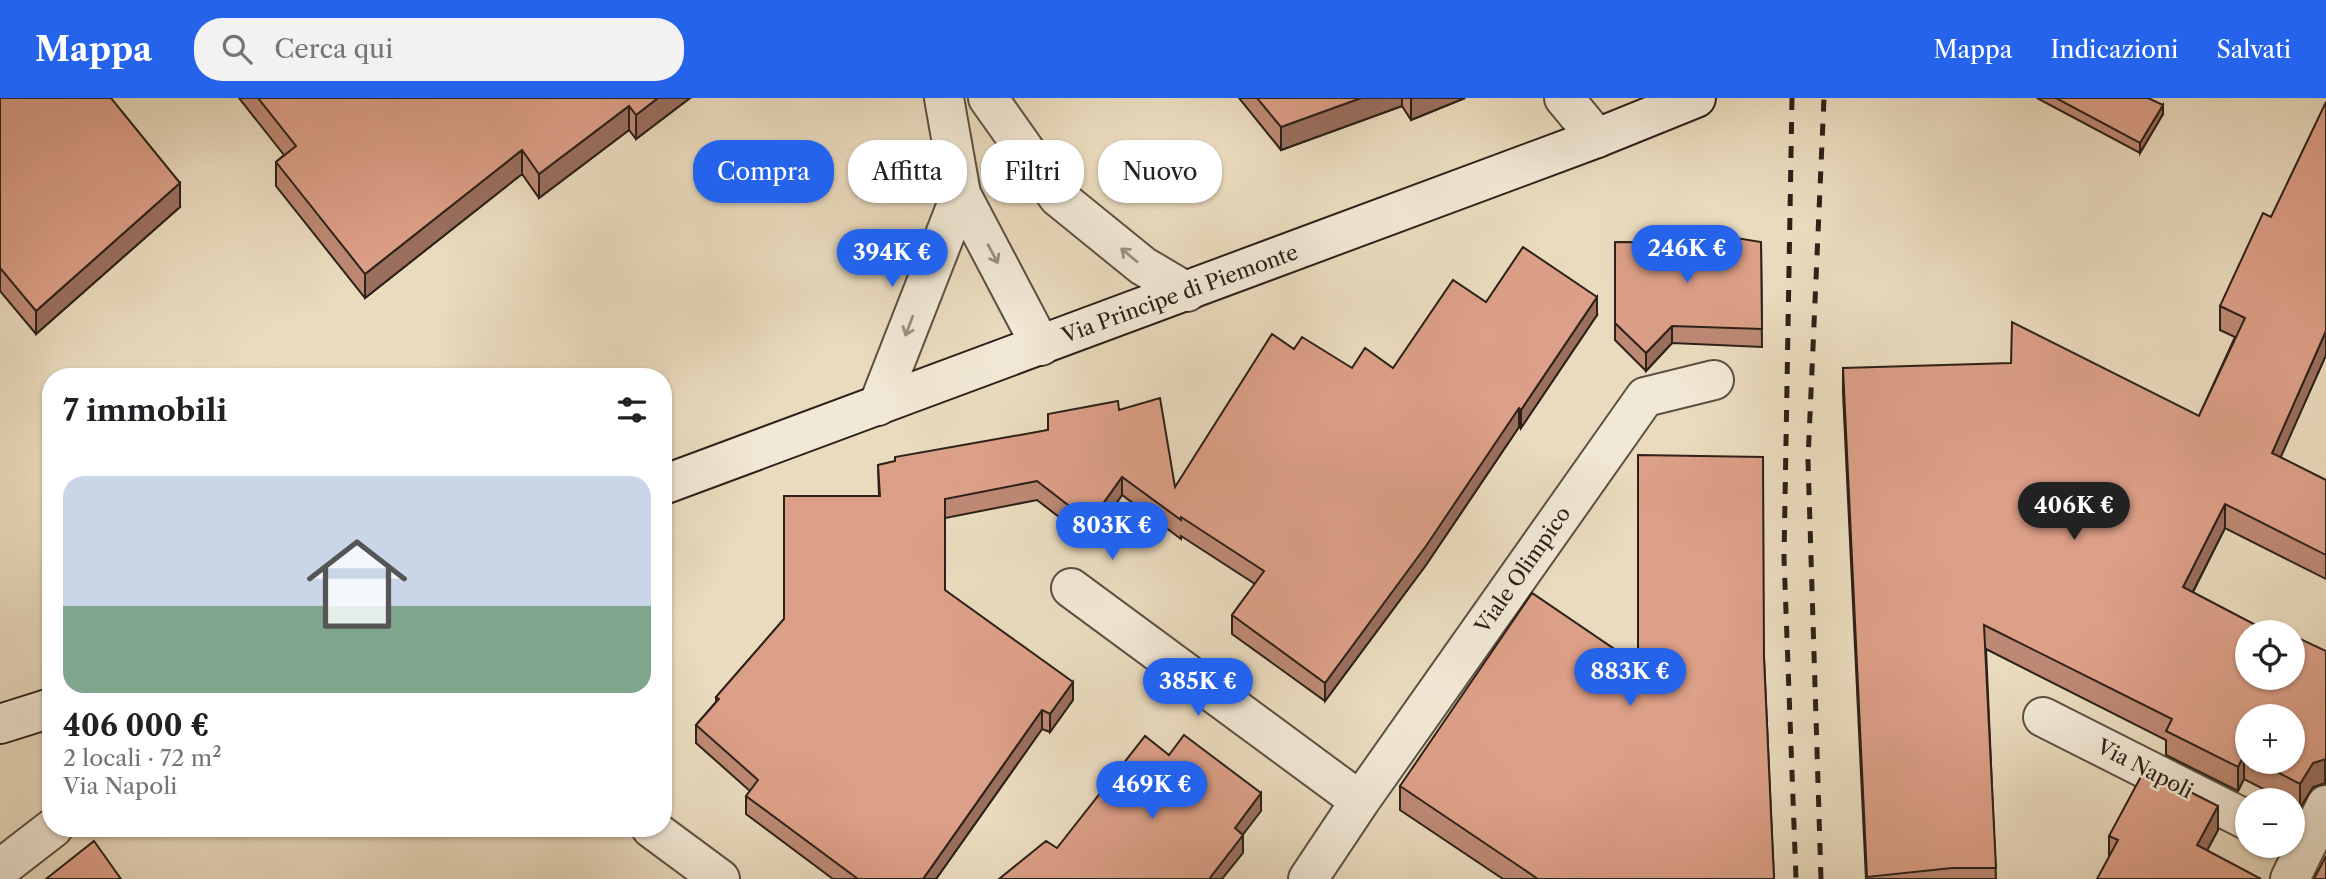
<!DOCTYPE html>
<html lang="it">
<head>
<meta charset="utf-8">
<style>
  :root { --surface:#fff; --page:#f2f2f2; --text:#202124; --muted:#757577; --accent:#2563eb }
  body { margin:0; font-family:"Libre Caslon Text",serif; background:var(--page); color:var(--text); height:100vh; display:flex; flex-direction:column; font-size:26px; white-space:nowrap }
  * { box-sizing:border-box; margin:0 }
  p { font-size:23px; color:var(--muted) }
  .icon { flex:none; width:38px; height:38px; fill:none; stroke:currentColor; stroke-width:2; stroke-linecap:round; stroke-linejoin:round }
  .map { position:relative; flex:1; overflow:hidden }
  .drawer { position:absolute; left:42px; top:270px; width:630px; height:469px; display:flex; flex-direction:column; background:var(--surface); border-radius:28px; box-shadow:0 2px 5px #0004 }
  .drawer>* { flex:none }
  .guide { position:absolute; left:693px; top:42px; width:665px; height:63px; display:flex; gap:14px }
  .buttons { position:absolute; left:2235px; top:522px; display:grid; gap:14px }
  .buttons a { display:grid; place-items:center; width:70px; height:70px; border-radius:50%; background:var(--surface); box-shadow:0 2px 5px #0004; font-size:35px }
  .price { position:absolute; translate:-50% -60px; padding:0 16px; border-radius:24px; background:var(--accent); color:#fff; font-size:23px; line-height:46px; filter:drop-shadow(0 2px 4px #0008) }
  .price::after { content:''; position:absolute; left:50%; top:42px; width:21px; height:16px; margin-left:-10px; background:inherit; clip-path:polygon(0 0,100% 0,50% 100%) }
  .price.current { background:#222; color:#fff }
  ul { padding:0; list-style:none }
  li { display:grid; align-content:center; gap:14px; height:371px; padding:0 21px }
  li span { display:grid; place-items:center; height:217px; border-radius:21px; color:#555 }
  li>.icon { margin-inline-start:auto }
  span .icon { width:126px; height:126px; fill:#fffc; stroke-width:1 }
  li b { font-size:30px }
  h2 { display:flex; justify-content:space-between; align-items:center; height:84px; padding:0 21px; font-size:30px }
  .pill { padding:0 24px; border-radius:28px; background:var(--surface); box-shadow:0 2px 5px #0004; font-size:24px; line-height:63px }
  .pill.current { background:var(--accent); color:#fff }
  header { display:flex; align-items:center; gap:42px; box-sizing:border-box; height:98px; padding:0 35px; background:var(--accent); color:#fff }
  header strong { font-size:33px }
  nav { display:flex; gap:38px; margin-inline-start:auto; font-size:24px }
  .search { width:490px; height:63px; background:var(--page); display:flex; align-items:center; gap:18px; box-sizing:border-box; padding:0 24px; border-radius:28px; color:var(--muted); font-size:26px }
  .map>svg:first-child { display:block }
</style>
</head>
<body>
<header>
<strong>Mappa</strong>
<div class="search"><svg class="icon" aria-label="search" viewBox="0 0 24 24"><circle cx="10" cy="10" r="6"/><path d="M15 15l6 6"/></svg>Cerca qui</div>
<nav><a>Mappa</a><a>Indicazioni</a><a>Salvati</a></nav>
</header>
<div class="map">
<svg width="2326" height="781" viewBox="0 0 2326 781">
  <rect width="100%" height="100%" fill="#eadbbe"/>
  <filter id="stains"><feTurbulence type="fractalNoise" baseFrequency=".00286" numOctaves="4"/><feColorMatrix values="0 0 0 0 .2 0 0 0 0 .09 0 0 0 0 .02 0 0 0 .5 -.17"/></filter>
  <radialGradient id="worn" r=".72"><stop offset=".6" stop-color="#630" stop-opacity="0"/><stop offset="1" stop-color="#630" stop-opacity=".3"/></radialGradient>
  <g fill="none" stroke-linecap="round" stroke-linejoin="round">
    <defs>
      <path id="street" d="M944 0 961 96 1041 248
        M988 0 1058 99 1143 168 1187 194
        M1564 0 1597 40
        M878 308 961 96
        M1071 490 1360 703
        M2043 619 2247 722
        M651 730 720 781
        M0 771 53 730
        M1308 781 1360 703 1645 299 1714 282
        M2290 781 2326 707"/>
      <path id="secondary" d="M663 387 1597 40 1696 0
        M0 626 51 610"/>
    </defs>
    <use href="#street" stroke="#5c5042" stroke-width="42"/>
    <use href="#secondary" stroke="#2d2119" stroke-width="42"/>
    <use href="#street" stroke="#f1e8d5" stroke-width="38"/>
    <use href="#secondary" stroke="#f1e8d5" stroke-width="38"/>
    <path stroke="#2d2119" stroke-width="5" stroke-dasharray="12 12" stroke-linecap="butt" d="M1792 0 1784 460 1796 781
      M1821 781 1808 362 1824 0"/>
  </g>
  <path fill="#bd8974" stroke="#2d2119" stroke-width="2" fill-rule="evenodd" d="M0 0 180 109 36 236 0 193Z
    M239 0H690L636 41 629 32 539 100 522 76 365 200 276 88V64L284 57Z
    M1239 0H1465L1411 22 1402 8 1281 52Z
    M2037 0H2148L2163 16 2140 55Z
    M1615 144 1668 145 1761 144 1762 249 1672 245 1646 273 1615 242Z
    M1486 204 1597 217 1521 330 1519 329 1426 467 1325 603 1232 536V517L1255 486 1181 438V441L1122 397 1090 443 1037 402 945 420V492L1073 602 1050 634 1042 631 936 781H833L746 716V698L750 693 696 645V627L716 604V599L784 521 879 398 878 367 1048 332 1119 312 1175 389 1294 251 1352 270H1393Z
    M2220 208 2326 257 2280 359 2326 382V481L2225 430 2193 494 2247 534 2326 553V685L2313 689 2300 710 2292 706V702H2285L2244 681 2238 693 2166 657V642L1986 551 1996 781H1866L1843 295V270L2199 318 2235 239 2220 232ZM2247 618 2292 663H2247Z
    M1764 560 1774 781H1503L1400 712V688L1638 567Z
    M2218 732 2207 752 2109 759V738Z"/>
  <path fill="#9a6f5e" stroke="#2d2119" stroke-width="2" d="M658 0H690L636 41V17Z
    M1361 0H1402V8L1281 52V29Z
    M1411 0H1465L1411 22Z
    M2163 7V16L2140 55V45Z
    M629 8V32L539 100V76Z
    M522 52V76L365 200V176Z
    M180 85V109L36 236V213Z
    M1597 199V217L1521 330V312Z
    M1672 228V245L1646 273V255Z
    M2326 233V257L2272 379V355Z
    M1519 310V329L1426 467 1325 603V585Z
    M1122 379V397L1090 443V424Z
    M2225 406V430L2183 513V489Z
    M1073 584V602L1050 634V616Z
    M1042 612V631L936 781H923Z
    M2244 657V681L2238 693V669Z
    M2325 661V685L2313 689 2300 710V686L2313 665Z
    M1261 695V713L1235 747V730Z
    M2218 708V732L2197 771V747Z
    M1243 737V755L1222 781H1209Z"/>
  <path fill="#dc9f87" stroke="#2d2119" stroke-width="2" d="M0 0H111L180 85 36 213 0 170Z
    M258 0H658L636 17 629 8 539 76 522 52 365 176 276 64 296 48Z
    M1257 0H1361L1281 29Z
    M2056 0H2148L2163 7 2140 45Z
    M2326 4V233L2272 355 2326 382V457L2225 406 2183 489 2269 534H2247V579H2292V537L2326 553V661L2313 665 2300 686 2256 663H2292V618H2247V659L2244 657 2238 669 2166 633 2172 621 1984 527 1996 770H1952L1867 779 1843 270 2011 265 2012 224 2199 318 2245 220 2220 208 2263 115 2271 119Z
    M1681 131 1761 144 1762 231 1672 228 1646 255 1615 225V144L1668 145Z
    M1523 149 1597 199 1521 312 1519 310 1426 448 1325 585 1232 517 1264 473 1181 419V422L1122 379 1090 424 1037 383 945 401V492L1073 584 1050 616 1042 612 923 781H858L746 698 758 682 696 627 719 601 716 599 784 521V398H880L878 367 895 363V359L1048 332V316L1118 303 1119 312 1160 300 1175 389 1272 236 1294 251 1302 239 1352 270 1365 250 1393 270 1453 182 1486 204Z
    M1638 357 1763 359 1764 560 1774 781H1538L1400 688 1532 495 1638 567Z
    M1184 637 1261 695 1235 730 1243 737 1209 781H999L1046 743 1057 750 1145 638 1169 657Z
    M2145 671 2218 708 2197 747 2261 781H2097L2118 742 2109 738Z
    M94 743 121 781H46Z
    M2326 758V781H2314Z"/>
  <defs><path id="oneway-shaft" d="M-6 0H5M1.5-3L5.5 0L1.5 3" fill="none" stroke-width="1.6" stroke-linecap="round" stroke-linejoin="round" transform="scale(1.75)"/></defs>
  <g stroke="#998e80">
    <use href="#oneway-shaft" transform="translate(993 156) rotate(62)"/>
    <use href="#oneway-shaft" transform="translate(1129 157) rotate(-140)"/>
    <use href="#oneway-shaft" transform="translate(909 228) rotate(111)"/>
  </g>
  <g text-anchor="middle" stroke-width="5" stroke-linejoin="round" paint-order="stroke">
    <g font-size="21" fill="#2d2119" stroke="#f1e8d5">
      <text transform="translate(1180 196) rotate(-20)" y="7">Via Principe di Piemonte</text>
      <text transform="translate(1523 472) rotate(-55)" y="7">Viale Olimpico</text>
      <text transform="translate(2145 671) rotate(27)" y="7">Via Napoli</text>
    </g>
  </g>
  <rect width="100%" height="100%" filter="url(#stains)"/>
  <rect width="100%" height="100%" fill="url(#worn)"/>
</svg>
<div class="buttons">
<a><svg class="icon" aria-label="locate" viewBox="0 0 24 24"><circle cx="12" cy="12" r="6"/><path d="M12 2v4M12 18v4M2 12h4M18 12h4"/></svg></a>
<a>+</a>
<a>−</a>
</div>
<b class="price" style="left:1687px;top:187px">246K €</b>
<b class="price" style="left:892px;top:191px">394K €</b>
<b class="price current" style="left:2074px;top:444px">406K €</b>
<b class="price" style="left:1112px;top:464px">803K €</b>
<b class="price" style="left:1630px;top:610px">883K €</b>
<b class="price" style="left:1198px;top:620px">385K €</b>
<b class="price" style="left:1152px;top:723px">469K €</b>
<div class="guide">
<a class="pill current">Compra</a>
<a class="pill">Affitta</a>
<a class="pill">Filtri</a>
<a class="pill">Nuovo</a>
</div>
<section class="drawer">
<h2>7 immobili<svg class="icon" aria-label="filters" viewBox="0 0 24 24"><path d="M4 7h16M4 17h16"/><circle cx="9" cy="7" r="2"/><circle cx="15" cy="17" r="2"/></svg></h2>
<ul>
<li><span style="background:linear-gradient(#c9d6e8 60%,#7fa58c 0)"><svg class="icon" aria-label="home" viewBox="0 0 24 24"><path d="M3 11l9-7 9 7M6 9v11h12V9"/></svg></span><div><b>406 000 €</b><p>2 locali · 72 m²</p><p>Via Napoli</p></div></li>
</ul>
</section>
</div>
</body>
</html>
